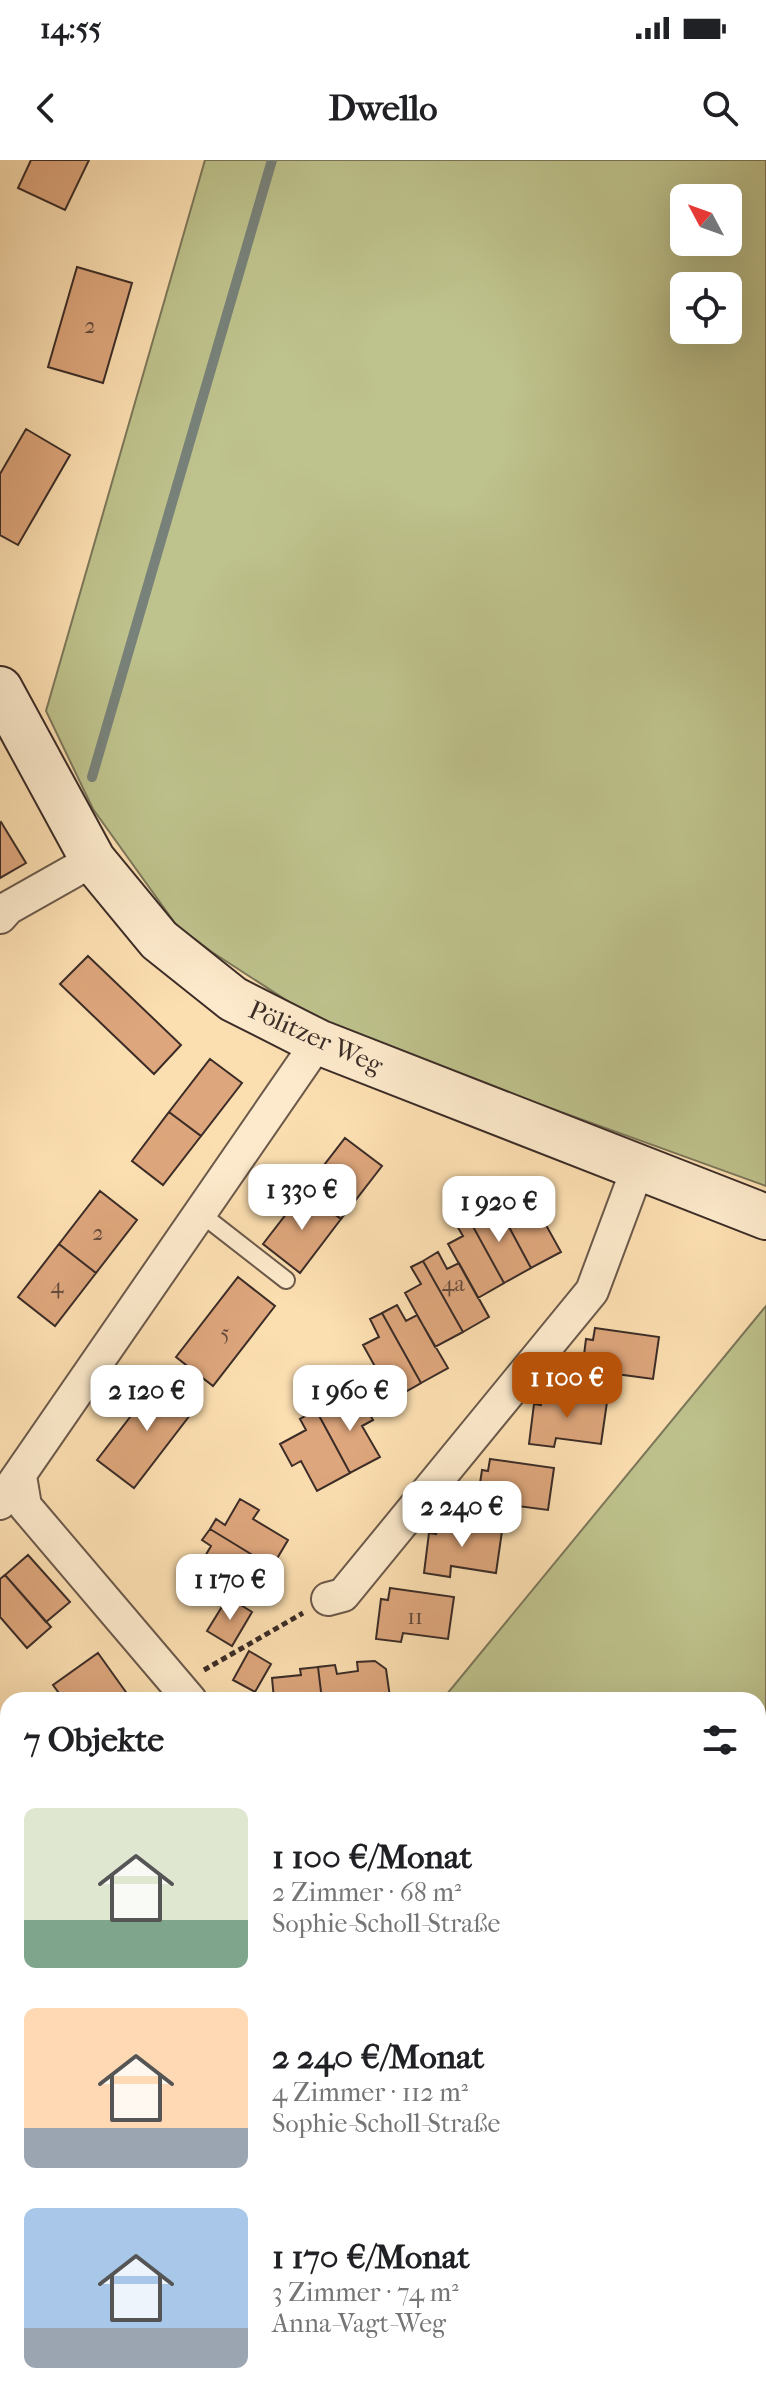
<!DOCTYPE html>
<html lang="de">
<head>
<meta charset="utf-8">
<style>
  :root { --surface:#fff; --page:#f2f2f2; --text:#202124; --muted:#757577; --accent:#b45309 }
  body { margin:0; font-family:"IM FELL French Canon",serif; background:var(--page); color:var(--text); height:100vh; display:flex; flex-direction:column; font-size:30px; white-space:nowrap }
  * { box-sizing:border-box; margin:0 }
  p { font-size:26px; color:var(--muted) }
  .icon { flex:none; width:44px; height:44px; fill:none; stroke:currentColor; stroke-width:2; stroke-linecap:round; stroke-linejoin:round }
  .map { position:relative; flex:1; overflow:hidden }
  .details { position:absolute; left:0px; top:1532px; width:766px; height:712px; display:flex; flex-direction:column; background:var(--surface); border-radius:24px 24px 0 0; box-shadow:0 8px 32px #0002 }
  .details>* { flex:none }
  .needle { width:52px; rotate:311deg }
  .fabs { position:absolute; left:670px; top:24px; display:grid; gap:16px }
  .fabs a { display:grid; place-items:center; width:72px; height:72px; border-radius:12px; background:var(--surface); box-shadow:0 8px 32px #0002; font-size:40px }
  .price { position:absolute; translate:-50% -68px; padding:0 18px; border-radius:16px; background:#fff; color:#222; font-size:26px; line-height:52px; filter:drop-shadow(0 2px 4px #0008) }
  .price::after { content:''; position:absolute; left:50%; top:48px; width:24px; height:18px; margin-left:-12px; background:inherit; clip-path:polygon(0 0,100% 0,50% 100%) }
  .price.on { background:var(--accent); color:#fff }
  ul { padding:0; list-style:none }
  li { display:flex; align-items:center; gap:24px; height:200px; padding:0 24px }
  li span { display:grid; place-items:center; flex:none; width:224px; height:160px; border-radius:12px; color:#555 }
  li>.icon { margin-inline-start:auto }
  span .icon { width:96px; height:96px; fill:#fffc; stroke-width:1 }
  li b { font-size:34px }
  h2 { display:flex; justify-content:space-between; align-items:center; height:96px; padding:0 24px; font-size:34px }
  .status { display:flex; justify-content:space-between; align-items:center; height:56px; padding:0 40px; background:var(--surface); direction:ltr }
  .status svg { height:22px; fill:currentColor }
  header { display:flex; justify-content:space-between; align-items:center; height:104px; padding:0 24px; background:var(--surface); font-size:36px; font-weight:700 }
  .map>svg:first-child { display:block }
</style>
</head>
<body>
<div class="status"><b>14:55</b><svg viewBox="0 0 49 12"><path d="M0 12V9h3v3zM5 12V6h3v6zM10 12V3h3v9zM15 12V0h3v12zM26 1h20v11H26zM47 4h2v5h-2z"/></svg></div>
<header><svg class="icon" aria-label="back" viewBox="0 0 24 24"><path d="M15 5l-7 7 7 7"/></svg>Dwello<svg class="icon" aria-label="search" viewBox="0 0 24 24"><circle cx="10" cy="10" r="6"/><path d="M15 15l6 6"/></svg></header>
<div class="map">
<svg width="766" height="2244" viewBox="0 0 766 2244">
  <rect width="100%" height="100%" fill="#fcdfb1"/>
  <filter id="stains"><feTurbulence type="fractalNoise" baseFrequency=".0025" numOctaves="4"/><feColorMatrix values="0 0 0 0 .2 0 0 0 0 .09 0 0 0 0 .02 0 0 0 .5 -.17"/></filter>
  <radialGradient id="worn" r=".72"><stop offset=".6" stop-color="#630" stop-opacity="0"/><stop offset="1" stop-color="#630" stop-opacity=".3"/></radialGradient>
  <path fill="#bec28c" stroke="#7c775a" stroke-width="2" fill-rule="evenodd" d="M205 0H766V1026L329 868 212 792 177 766 93 649 46 551ZM684 38H728V82H684ZM684 126H728V170H684Z
    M766 1146V2244H188L178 2236H758V1540H442Z
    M8 1996V2100L0 2093V2003Z"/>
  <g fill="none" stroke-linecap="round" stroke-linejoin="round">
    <path stroke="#78827a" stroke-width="10" d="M92 617 272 0
      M758 1604 766 1611
      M0 1924 8 1921"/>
  </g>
  <path fill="#dea67c" stroke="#3b2c27" stroke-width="2" d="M31 0H89L65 50 18 28Z
    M77 107 132 123 103 223 48 207Z
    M26 269 70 295 18 385 0 375V314Z
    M1 662 26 703 0 718V663Z
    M88 796 181 885 154 914 60 824Z
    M210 899 242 923 201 976 169 952Z
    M169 952 201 976 163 1025 132 1001Z
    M345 978 382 1006 341 1059 304 1031Z
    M507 1029 517 1046 531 1038 561 1092 531 1108 493 1037Z
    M100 1031 137 1060 96 1113 59 1084Z
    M304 1031 341 1059 300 1113 263 1084Z
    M478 1045 487 1062 502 1054 531 1108 504 1123 465 1052Z
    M465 1052 504 1123 478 1138 448 1084 463 1076 453 1059Z
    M59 1084 96 1113 55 1166 18 1137Z
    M438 1092 447 1109 459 1103 489 1157 463 1172 423 1101Z
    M423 1101 463 1172 435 1187 405 1133 421 1124 411 1107Z
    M238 1117 275 1146 213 1226 176 1197Z
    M397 1145 406 1161 417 1155 448 1208 421 1223 382 1153Z
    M382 1153 421 1223 393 1239 363 1185 379 1177 370 1159Z
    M595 1168 659 1177 653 1219 608 1213 607 1222 581 1219 586 1179 593 1180Z
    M161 1217 197 1246 134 1328 97 1300Z
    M542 1233 607 1242 601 1284 556 1278 554 1287 529 1284 534 1244 541 1245Z
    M361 1238 373 1260 362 1266 380 1297 350 1313 316 1250 331 1241 337 1252Z
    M316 1250 350 1313 317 1331 301 1301 292 1306 280 1284 306 1270 300 1259Z
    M490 1299 554 1308 548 1350 503 1344 502 1353 476 1350 482 1310 488 1311Z
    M240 1339 259 1350 253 1359 288 1380 272 1407 210 1369 216 1359 225 1365Z
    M438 1362 502 1371 496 1413 451 1406 450 1417 424 1413 429 1373 436 1374Z
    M210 1369 272 1407 255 1435 219 1413 214 1420 197 1410 211 1386 202 1380Z
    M28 1395 70 1442 46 1462 5 1415Z
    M5 1415 51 1467 27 1488 0 1457V1419Z
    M390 1428 454 1437 448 1479 403 1473 401 1482 376 1479 381 1439 388 1440Z
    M228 1437 252 1452 232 1486 207 1471Z
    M249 1491 271 1504 255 1532 233 1520Z
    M98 1493 128 1535 122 1540H64L53 1525Z
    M375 1501 386 1509 390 1537 322 1540 318 1507 335 1505 337 1514 358 1511 357 1502Z
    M318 1507 322 1540 274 1539 272 1518 301 1515 300 1509Z
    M0 1715 8 1721V1769L0 1780Z"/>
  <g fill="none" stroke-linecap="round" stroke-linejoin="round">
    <defs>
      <path id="service" d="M200 1053 286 1120"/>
      <path id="minor" d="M0 757 8 748 93 700
        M20 1316 25 1346 190 1540
        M0 1343 318 882
        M328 1439 343 1435 592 1131 639 1005"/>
      <path id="secondary" d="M0 529 93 700 159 780 233 839 318 882 766 1057"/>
    </defs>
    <use href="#service" stroke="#6b594a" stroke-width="20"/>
    <use href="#minor" stroke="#6b594a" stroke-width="36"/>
    <use href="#secondary" stroke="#3b2c27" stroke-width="48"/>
    <path stroke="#3b2c27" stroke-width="5" stroke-dasharray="6 4" stroke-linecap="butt" d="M204 1510 303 1453
      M0 2026 8 2027
      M307 2236 316 2244"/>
    <use href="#service" stroke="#fdeacc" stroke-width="16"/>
    <use href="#minor" stroke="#fdeacc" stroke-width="32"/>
    <use href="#secondary" stroke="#fdeacc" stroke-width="44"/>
  </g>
  <g text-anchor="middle" stroke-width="7" stroke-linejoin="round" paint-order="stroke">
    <g font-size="22" fill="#644a3c">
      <text x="90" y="173">2</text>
      <text x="98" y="1080">2</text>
      <text x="453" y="1131">4a</text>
      <text x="57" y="1133">4</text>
      <text x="225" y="1180">5</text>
      <text x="415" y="1464">11</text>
    </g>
    <g font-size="26" fill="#3b2c27" stroke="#fdeacc">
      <text transform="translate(316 877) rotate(24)" y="9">Pölitzer Weg</text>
    </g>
  </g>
  <rect width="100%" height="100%" filter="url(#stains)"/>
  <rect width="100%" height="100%" fill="url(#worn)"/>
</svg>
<div class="fabs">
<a><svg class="needle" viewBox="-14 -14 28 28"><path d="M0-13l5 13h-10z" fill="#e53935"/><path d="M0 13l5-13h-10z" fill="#757577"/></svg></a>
<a><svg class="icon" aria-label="locate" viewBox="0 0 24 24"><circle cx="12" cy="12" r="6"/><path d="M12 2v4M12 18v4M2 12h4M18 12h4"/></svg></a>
</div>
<b class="price" style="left:302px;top:1072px">1 330 €</b>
<b class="price" style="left:499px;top:1084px">1 920 €</b>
<b class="price on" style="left:567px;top:1260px">1 100 €</b>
<b class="price" style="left:147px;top:1273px">2 120 €</b>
<b class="price" style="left:350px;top:1273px">1 960 €</b>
<b class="price" style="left:462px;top:1389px">2 240 €</b>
<b class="price" style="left:230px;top:1462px">1 170 €</b>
<section class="details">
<h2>7 Objekte<svg class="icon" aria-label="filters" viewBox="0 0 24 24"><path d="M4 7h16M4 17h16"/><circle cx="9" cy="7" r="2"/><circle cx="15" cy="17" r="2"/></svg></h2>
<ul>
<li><span style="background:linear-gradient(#dfe7d0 70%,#7fa58c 0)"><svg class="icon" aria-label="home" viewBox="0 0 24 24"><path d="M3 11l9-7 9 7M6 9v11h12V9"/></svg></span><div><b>1 100 €/Monat</b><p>2 Zimmer · 68 m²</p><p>Sophie-Scholl-Straße</p></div></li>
<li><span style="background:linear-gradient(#ffd9b3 75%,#9aa5b1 0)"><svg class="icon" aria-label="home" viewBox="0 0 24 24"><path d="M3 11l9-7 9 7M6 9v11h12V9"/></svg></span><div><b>2 240 €/Monat</b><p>4 Zimmer · 112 m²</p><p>Sophie-Scholl-Straße</p></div></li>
<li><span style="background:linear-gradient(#a9c7e8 75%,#9aa5b1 0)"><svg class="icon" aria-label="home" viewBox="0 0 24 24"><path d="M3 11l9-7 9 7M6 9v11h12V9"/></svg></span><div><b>1 170 €/Monat</b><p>3 Zimmer · 74 m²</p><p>Anna-Vagt-Weg</p></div></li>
</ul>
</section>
</div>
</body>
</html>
